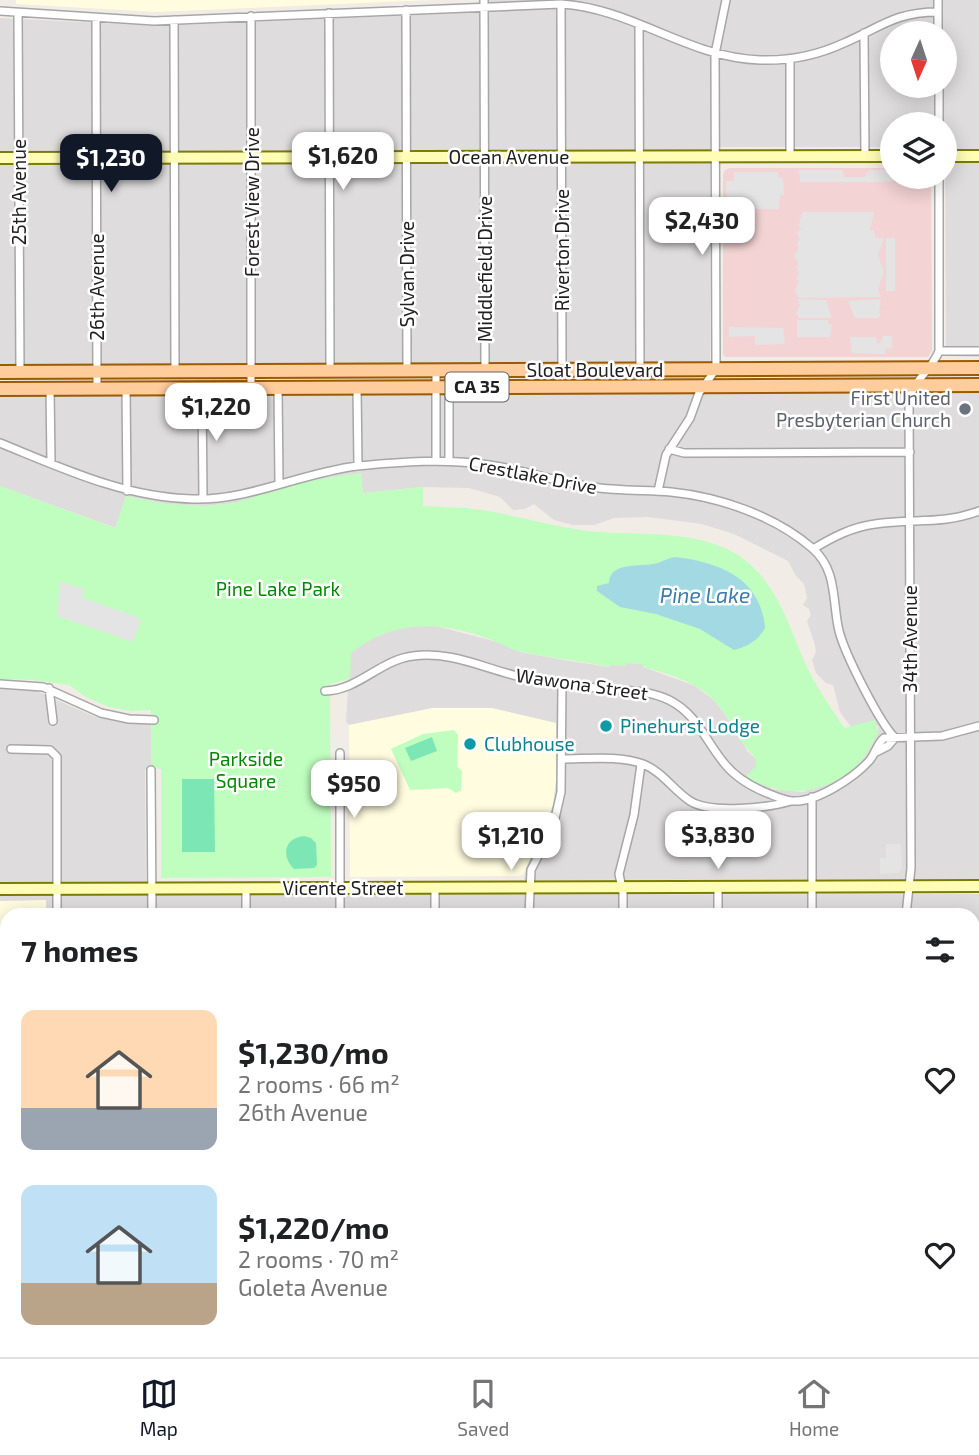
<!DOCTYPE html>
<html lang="en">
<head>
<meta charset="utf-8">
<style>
  :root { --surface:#fff; --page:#f2f2f2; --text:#202124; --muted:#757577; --line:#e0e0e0; --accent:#111827 }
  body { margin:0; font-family:"Exo 2",sans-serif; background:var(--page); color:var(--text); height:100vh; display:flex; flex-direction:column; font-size:26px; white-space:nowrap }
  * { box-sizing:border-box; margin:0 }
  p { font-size:23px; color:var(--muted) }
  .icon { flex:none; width:38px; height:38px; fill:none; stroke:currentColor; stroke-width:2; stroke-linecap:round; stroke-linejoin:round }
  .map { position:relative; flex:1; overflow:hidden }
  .drawer { position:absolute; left:0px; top:908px; width:980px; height:450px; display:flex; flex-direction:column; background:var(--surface); border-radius:21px 21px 0 0; box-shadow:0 4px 18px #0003 }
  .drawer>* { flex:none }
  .needle { width:46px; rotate:183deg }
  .fabs { position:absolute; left:880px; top:21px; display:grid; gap:14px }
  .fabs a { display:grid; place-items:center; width:77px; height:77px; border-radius:50%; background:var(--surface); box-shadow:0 4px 18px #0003; font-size:35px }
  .price { position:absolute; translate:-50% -60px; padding:0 16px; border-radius:14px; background:#fff; color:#222; font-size:23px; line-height:46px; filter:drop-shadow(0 2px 4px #0008) }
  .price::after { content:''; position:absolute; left:50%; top:42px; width:21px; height:16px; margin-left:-10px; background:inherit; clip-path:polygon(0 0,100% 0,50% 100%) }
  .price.selected { background:var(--accent); color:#fff }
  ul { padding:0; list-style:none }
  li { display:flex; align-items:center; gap:21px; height:175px; padding:0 21px }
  li span { display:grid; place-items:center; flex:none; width:196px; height:140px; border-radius:14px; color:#555 }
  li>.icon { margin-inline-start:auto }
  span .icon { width:84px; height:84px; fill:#fffc; stroke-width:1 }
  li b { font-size:30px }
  h2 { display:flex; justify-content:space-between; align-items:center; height:84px; padding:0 21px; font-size:30px }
  .dock { display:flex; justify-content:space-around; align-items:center; height:98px; border-top:2px solid var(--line); background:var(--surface); font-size:19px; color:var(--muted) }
  .dock a { display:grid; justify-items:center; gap:4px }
  .dock .selected { color:var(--accent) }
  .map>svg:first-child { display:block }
</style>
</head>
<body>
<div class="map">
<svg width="979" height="1357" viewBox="0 0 979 1357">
  <rect width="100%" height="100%" fill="#f1ece5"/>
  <path fill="#dedcdd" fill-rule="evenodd" d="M489 0H979V357L946 356 945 124H892V147H710V364L0 365V18L161 26 490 12ZM892 33H945V86H892Z
    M979 393V879L524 880 528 860 541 835 492 708H433L349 725 346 722 350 653 367 641 394 629 428 624 501 643 520 652 557 659 609 667 610 665 626 663 643 664V667L695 686 715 701 741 737 747 751 756 759V766L772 789 803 792 833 781 860 762 878 733V726L851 727 840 712 833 685 826 683 816 673 812 660 816 652 815 645 807 621 811 615 809 609 803 605 807 598 804 584 796 576 788 561 734 534 702 524 648 517 614 518 594 525H573L554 520 534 504 525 509 513 510 500 497 469 488 423 487 363 493 360 473 235 503 204 506 166 504 126 496 116 528 0 486V395Z
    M0 689 34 690 93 716 129 724H151V768L145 770 146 883H0Z
    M979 894V1264H973V915H7V1269H0V895Z
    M0 1343H7V1351H973V1343H979V1357H0Z"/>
  <path fill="#f3d3d4" d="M730 168H892V177H931L932 351 928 357H725L723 354V175L725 170Z
    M973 1263H979V1343H973Z
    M0 1268H7V1343H0Z"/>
  <path fill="#fffce0" d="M16 0H431L156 12 16 4Z
    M433 708H492L556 723V781L553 805 523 875 517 876 350 877 349 725Z
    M46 900V915H7V1014H0V901Z"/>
  <path fill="#bffebf" d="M361 473 363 493 423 487V506C437 507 452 507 466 508 505 512 542 524 580 530 636 538 709 524 753 567 782 595 791 634 808 669 818 690 832 709 844 728L875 720 878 733C873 742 868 753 861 761 831 794 783 801 746 776L756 766V759L739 739 741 737C732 725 724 711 714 700 696 682 667 673 643 667L642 664 626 663V666L610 665V667C580 660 549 659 519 651 511 650 506 646 499 643 448 621 396 617 351 653L350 679 330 684 331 877 161 878V769L151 768V710L131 711 109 707 86 697 69 685 33 680 0 679V486L115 528 126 496 166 504 204 506 234 503 310 480Z
    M454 730 458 735 457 767 462 771 461 790 456 793 448 788 410 790 391 749 423 734Z"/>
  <path fill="#7ce7b5" d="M432 737 437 751 411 761 405 748Z
    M182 779H214L215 852H182Z
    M304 836 311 838 316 843 317 865 314 868 294 869C281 856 284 838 304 836Z"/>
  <path fill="#e4e4e4" d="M799 170H843L844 177H865L869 170H892V177H896L894 181 879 182H800Z
    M734 172H778V177L783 178 784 195H780L779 209H738L736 204H726V181H734Z
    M802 212H874L870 230H873L876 238H884L878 255 884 272 878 289 881 297 799 298 795 290 799 281 796 279 799 273 796 266 799 264 794 256 799 248 796 245 800 239 796 232 801 230 799 225Z
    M886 238H895V291H886Z
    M797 299 826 300 832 318H799L796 314 800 305Z
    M879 299 881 304 879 313 881 316 878 318H855L848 301Z
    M797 320H828V324L832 325 830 337H797Z
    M729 327 783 328 785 344 755 345V336L729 337Z
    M883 336H892V348L885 349V354L852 353 850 337H876L877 345 881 342Z
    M60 582 85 589 82 598 137 617 141 621 133 642 57 616Z
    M886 844H901L902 868 898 873 880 874V858H886Z"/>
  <path fill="#a2d9e3" d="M675 557C719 562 761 578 765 628 759 640 747 647 734 650L700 629 656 614 620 607 597 591V586L609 583C610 562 637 567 653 564 661 563 667 558 675 557Z"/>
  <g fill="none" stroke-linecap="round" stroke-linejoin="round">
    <defs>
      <path id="street" d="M484 0 485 370
        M938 0V33
        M561 4 562 370
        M406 10 407 371
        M0 11 154 21 561 4C632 8 689 58 760 60 789 61 818 55 844 43 881 27 895 12 938 12
        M18 13 20 372
        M329 13 330 371
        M251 16V388
        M96 18 97 388
        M174 20 175 371
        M639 24 640 370
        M864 33 865 156
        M790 59V156
        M939 86V124
        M939 351H979
        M436 370V461
        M449 370V461
        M50 388 51 463
        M126 388 127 491
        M202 388 203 499
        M278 388 279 483
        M357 388 358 466
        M0 443C62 468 123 497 192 499 248 501 301 473 357 466 401 462 445 458 489 465 524 470 557 482 592 487 619 491 645 490 671 492 720 497 775 516 812 548 838 570 832 602 839 631 845 654 879 722 895 738
        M669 449 684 453 910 452
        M658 491 666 455 690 418 699 393 716 369 715 54 726 0
        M813 549C833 537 852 527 875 524 912 518 942 525 979 511
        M0 684 43 687 101 713 129 719 154 720
        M49 688 53 721
        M325 691C359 690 380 660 413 656 450 651 481 667 517 676 546 683 576 686 606 689 627 691 649 690 669 700 697 714 705 740 724 763 735 777 750 786 767 793 775 796 783 800 792 801 816 803 855 777 870 760 876 752 877 744 884 738L942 736 979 726
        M11 749 50 750 57 757V915
        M876 752 888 746 895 738
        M340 753V915
        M562 759C588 759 619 755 643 764 663 772 673 790 690 801 710 814 768 808 791 801
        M151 770 152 915
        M812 797V915
        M718 887V915
        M246 888V915
        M435 888V915
        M529 915 531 870 553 827 561 792 562 684
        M623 915V893L619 874 634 815 641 764
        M906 915 911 868 909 401C913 380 932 370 939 351V177
        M973 1092H979
        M0 1095H7
        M59 1351V1357
        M153 1351V1357
        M247 1351V1357
        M341 1351V1357
        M436 1351V1357
        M530 1351V1357
        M625 1351V1357
        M719 1351V1357
        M813 1351V1357
        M908 1351V1357"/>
      <path id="secondary" d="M945 156H979
        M0 158 892 156
        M0 889 979 886
        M973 1299H979
        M0 1302H7"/>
      <path id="primary" d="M0 372 979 368
        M0 389 979 385"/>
    </defs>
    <use href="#street" stroke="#a7a7a7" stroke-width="10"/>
    <use href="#secondary" stroke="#7a7d00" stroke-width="14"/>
    <use href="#primary" stroke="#9b5b00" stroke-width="16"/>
    <use href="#street" stroke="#fff" stroke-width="7"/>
    <use href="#secondary" stroke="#fffdb5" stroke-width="10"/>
    <use href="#primary" stroke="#ffcc9c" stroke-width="12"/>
    <path stroke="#6e6e6e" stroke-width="2" d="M973 1301H979
      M0 1304H7"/>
  </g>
  <circle fill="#6b7280" stroke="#fff" stroke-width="2.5" cx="965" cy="409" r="7"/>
  <g fill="#0f9aa8" stroke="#fff" stroke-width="2.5">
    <circle cx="606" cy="726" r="7"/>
    <circle cx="470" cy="744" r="7"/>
  </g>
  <g text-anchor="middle" stroke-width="5" stroke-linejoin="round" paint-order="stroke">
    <rect fill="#fff" stroke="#636363" stroke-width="2" x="445.5" y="372.5" width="63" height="29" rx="5"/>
    <g font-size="18" font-weight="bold" fill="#202020">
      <text x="477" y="393">CA 35</text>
    </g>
    <g font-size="19" fill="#202020" stroke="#fff">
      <text x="509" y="164">Ocean Avenue</text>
      <text transform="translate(19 192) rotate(-90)" y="7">25th Avenue</text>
      <text transform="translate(252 202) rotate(-90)" y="7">Forest View Drive</text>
      <text transform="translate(562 250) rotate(-90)" y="7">Riverton Drive</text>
      <text transform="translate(485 269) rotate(-90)" y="7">Middlefield Drive</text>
      <text transform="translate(407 274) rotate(-90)" y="7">Sylvan Drive</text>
      <text transform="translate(97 287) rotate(-90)" y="7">26th Avenue</text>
      <text x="595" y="377">Sloat Boulevard</text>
      <text transform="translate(533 475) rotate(11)" y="7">Crestlake Drive</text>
      <text transform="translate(910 639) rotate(-90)" y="7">34th Avenue</text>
      <text transform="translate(582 684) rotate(8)" y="7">Wawona Street</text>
      <text x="343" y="895">Vicente Street</text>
    </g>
    <g font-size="19" fill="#5b616d" stroke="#fff" text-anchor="end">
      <text x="951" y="405">First United<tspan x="951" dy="22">Presbyterian Church</tspan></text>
    </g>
    <g font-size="19" fill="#018a01" stroke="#fff">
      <text x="278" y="596">Pine Lake Park</text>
      <text x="246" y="766">Parkside<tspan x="246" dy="22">Square</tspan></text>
    </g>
    <g font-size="19" fill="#0d838f" stroke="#fff" text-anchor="start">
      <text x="620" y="733">Pinehurst Lodge</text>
      <text x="484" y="751">Clubhouse</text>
    </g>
    <g font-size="21" font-style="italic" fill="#3d7ca8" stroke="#fff">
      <text x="705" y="603">Pine Lake</text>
    </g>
  </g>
</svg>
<div class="fabs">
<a><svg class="needle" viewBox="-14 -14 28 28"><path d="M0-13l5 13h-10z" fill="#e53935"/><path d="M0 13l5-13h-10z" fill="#757577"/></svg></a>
<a><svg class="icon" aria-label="layers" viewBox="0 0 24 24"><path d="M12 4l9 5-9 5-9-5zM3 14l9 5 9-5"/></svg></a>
</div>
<b class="price" style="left:343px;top:192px">$1,620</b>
<b class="price selected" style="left:111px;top:194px">$1,230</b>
<b class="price" style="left:702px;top:257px">$2,430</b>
<b class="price" style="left:216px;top:443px">$1,220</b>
<b class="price" style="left:354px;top:820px">$950</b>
<b class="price" style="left:718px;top:871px">$3,830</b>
<b class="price" style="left:511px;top:872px">$1,210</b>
<section class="drawer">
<h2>7 homes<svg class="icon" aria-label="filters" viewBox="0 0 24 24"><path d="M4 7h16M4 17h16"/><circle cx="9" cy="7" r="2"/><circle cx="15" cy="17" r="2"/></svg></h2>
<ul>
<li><span style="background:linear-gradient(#ffd9b3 70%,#9aa5b1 0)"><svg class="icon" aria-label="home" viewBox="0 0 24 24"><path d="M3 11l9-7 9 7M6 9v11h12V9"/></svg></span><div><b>$1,230/mo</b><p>2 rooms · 66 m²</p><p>26th Avenue</p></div><svg class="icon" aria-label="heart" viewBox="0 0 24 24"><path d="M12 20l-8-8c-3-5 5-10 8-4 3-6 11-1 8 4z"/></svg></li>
<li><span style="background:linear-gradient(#bfe0f5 70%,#b9a48a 0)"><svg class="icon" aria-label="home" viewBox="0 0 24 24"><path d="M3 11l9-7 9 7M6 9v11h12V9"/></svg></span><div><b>$1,220/mo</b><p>2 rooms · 70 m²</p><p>Goleta Avenue</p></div><svg class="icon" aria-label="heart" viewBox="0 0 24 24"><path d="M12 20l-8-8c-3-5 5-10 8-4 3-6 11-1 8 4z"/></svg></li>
</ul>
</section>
</div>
<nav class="dock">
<a class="selected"><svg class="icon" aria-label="map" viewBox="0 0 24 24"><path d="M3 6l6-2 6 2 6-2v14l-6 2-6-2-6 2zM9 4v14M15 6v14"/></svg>Map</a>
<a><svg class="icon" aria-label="saved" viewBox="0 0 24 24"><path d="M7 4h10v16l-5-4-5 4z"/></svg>Saved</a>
<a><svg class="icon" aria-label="home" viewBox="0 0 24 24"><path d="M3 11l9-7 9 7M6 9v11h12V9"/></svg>Home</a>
</nav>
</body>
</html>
